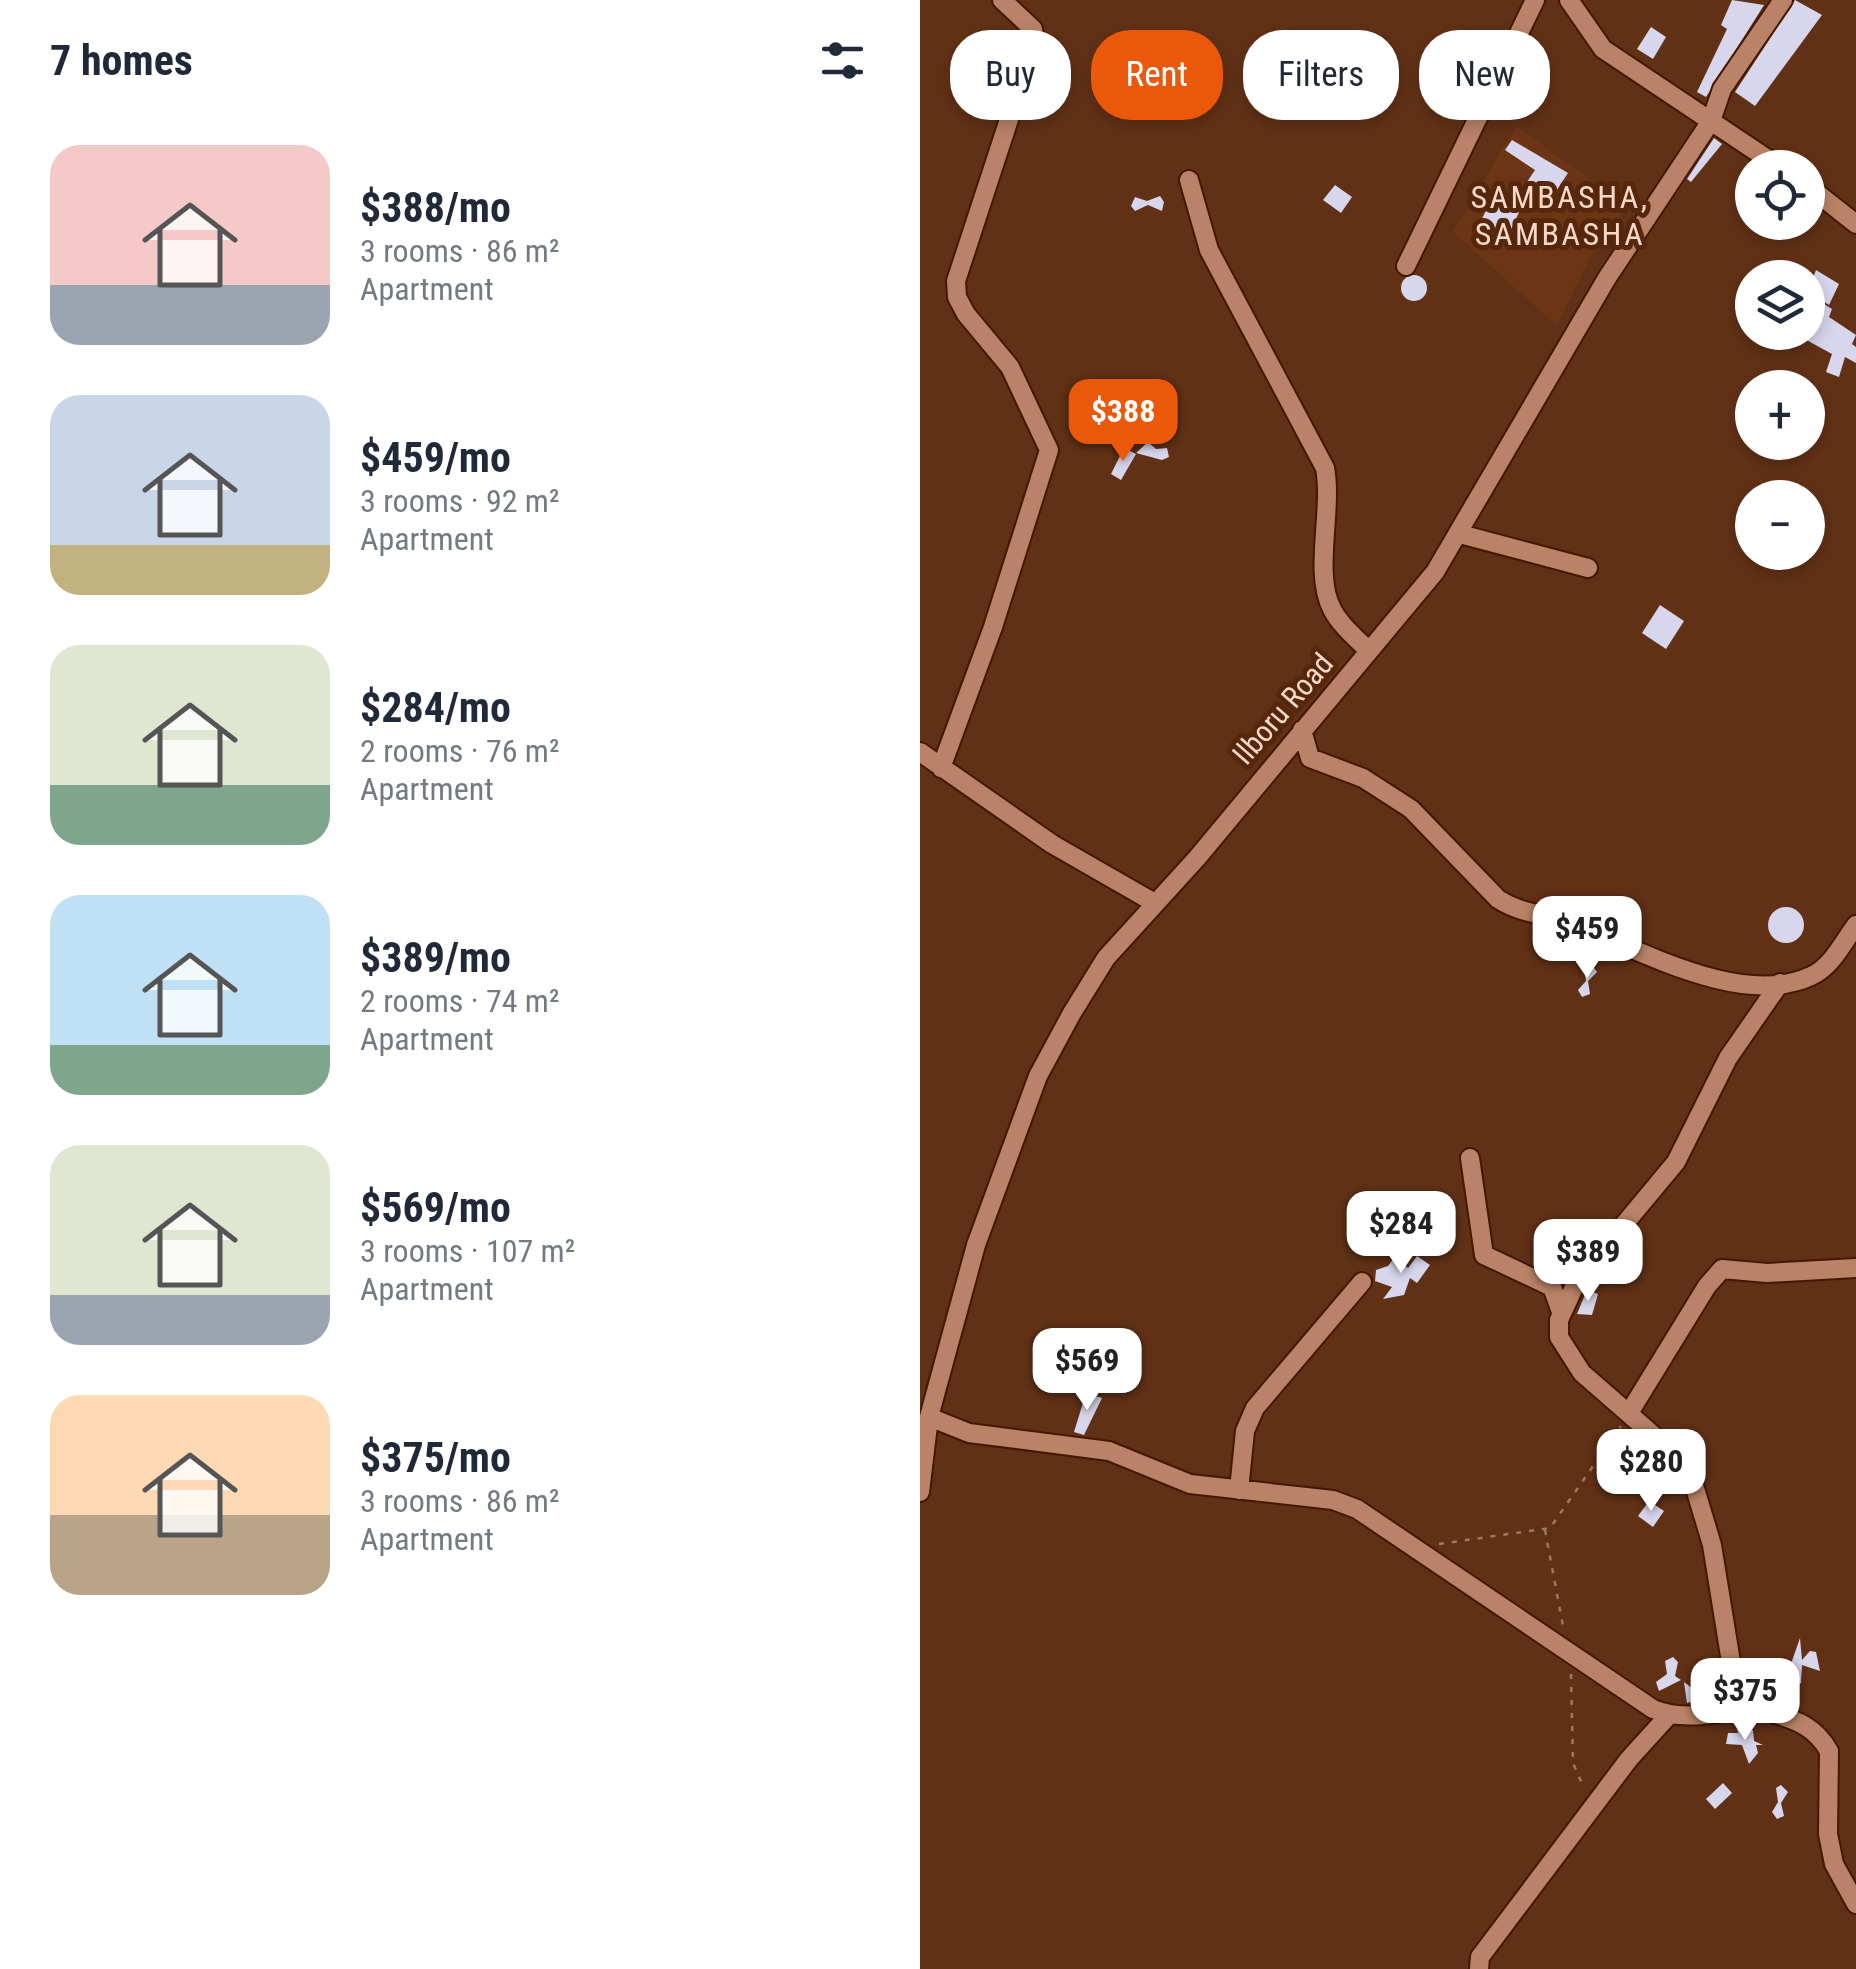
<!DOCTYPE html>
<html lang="en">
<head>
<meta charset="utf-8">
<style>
  :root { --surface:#fff; --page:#f6f6f7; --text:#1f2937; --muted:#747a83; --accent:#ea580c }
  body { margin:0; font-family:"Roboto Condensed",sans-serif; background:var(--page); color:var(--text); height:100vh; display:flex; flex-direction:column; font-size:38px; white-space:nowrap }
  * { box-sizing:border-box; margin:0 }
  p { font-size:32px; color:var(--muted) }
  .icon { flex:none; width:55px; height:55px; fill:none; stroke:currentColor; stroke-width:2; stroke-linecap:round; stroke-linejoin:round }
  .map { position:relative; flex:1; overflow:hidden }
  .side { display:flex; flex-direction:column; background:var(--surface); width:920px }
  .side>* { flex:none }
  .guide { position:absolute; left:30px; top:30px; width:755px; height:90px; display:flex; gap:20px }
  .fabs { position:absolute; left:815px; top:150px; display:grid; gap:20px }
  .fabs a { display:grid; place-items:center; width:90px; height:90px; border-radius:50%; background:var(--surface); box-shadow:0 5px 15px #0003; font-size:50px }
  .price { position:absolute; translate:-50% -85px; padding:0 22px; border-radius:20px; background:#fff; color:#222; font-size:32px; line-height:65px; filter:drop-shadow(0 2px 5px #0008) }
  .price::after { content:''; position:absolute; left:50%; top:60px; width:30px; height:22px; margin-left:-15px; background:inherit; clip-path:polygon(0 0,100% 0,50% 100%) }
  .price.active { background:var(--accent); color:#fff }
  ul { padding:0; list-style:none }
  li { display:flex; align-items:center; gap:30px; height:250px; padding:0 50px }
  li span { display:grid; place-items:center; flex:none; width:280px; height:200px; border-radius:30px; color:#555 }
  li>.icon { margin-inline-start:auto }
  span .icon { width:120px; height:120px; fill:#fffc; stroke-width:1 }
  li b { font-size:42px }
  h2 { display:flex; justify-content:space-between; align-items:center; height:120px; padding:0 50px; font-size:42px }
  .pill { padding:0 35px; border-radius:40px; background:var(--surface); box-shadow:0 5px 15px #0003; font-size:35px; line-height:90px }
  .pill.active { background:var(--accent); color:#fff }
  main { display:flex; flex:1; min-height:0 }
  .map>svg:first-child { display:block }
</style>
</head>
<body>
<main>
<section class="side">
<h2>7 homes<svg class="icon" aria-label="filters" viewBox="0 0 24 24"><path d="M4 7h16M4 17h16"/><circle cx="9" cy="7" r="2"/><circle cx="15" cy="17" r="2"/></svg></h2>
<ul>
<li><span style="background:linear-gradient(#f6c9c9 70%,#9aa5b1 0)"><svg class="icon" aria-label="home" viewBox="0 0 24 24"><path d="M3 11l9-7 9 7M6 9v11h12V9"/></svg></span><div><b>$388/mo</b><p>3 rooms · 86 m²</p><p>Apartment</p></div></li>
<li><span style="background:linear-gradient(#c9d6e8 75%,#c2b280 0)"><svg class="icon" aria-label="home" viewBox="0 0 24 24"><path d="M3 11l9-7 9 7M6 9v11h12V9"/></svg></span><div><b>$459/mo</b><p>3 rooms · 92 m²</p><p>Apartment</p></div></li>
<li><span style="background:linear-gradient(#dfe7d0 70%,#7fa58c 0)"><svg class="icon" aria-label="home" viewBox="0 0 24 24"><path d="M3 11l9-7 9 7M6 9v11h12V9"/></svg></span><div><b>$284/mo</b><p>2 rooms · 76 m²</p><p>Apartment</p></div></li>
<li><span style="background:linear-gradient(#bfe0f5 75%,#7fa58c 0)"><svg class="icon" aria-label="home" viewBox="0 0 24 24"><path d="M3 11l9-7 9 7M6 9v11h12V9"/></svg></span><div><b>$389/mo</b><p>2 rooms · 74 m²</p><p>Apartment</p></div></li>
<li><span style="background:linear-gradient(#dfe7d0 75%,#9aa5b1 0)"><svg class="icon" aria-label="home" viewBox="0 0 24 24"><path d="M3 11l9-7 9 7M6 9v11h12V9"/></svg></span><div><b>$569/mo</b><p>3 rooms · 107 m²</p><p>Apartment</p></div></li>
<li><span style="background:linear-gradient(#ffd9b3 60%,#b9a48a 0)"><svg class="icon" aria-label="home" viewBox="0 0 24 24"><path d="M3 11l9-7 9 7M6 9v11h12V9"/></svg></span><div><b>$375/mo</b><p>3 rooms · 86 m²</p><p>Apartment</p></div></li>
</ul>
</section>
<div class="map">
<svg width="936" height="1969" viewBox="0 0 936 1969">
  <rect width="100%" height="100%" fill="#613116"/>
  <path fill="#6c3515" d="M596 126 708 207 669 260 637 326 533 232Z"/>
  <path fill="#d7d6ed" d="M812 0 844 5 786 97 777 92 807 29 801 25Z
    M875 0 902 15 835 106 815 92Z
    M731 27 746 37 733 59 717 49Z
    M794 138 802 144 771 182 767 179Z
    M592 140 648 173 625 208 601 191 615 170 585 150Z
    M415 185 432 197 421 213 403 200Z
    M574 194 601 208 586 240 558 227Z
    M240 196 244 202 242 211 228 205 215 211 211 206 215 197 227 201Z
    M896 270 919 284 909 305 888 291Z
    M481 288a13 13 0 1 1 26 0a13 13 0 1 1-26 0Z
    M899 301 912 309 909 317 936 335 932 344 936 347V363L925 357 919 377 906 372 912 354 881 337 888 332Z
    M228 442 236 449 247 448 249 457 242 460 216 453Z
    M204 448 216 454 201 480 191 474Z
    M740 605 764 621 746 649 722 633Z
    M848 925a18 18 0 1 1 36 0a18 18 0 1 1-36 0Z
    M672 965 677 972 668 981 670 994 662 997 658 990 666 981 664 968Z
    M497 1256 510 1265 497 1283 490 1278 484 1295 463 1299 472 1287 455 1281 456 1270 468 1266 475 1257 488 1268Z
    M667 1290 678 1294 672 1315 657 1314Z
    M166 1393 182 1398 164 1435 154 1432Z
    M729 1501 744 1511 733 1527 718 1516Z
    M880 1638 882 1660 890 1651 896 1652 900 1671 882 1665 881 1683 874 1687 864 1684Z
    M753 1657 758 1662 755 1676 761 1680 739 1691 736 1682 747 1674 745 1661Z
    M764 1682 780 1694 796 1687 800 1699 787 1702 782 1698 767 1703Z
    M816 1725 822 1732 833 1730 834 1741 843 1745H836L838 1753 829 1764 822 1745 806 1744 808 1733H818Z
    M803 1783 812 1793 795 1809 786 1799Z
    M861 1785 868 1792 861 1803 864 1816 857 1819 852 1812 858 1802 856 1788Z"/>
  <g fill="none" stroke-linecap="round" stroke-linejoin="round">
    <defs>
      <path id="minor" d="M649 0 683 49 861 168
        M269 180 289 250 405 468C413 511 393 573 412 609 420 625 436 638 449 651
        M888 186 936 224
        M486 266 615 0
        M540 534 668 568
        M382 730 390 758 443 778 491 809 578 899C601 914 625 914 650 923 715 947 820 1009 891 976 912 967 923 942 936 925
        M0 752 132 844 233 902
        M21 768 73 627 129 450 90 367 46 314 37 297 36 281 115 40 113 29 82 0
        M860 983 808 1058 756 1162 657 1281 639 1320V1337L662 1373 740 1441 774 1485 792 1545 816 1693C846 1722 884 1708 909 1751L908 1834 914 1864 936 1904
        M550 1158 564 1255 632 1287 641 1312
        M709 1413 787 1286 802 1269 847 1273 936 1268
        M9 1417 49 1433 189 1451 270 1484 413 1500 437 1509 733 1709C765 1722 801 1713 834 1706
        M319 1490 325 1431 335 1408 442 1282
        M0 1492 9 1417 56 1245 118 1076 152 1013 186 958 277 858 515 572 687 278 791 121 802 89 863 0
        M559 1969 560 1957 709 1759 749 1715"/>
    </defs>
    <use href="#minor" stroke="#441700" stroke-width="22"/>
    <path stroke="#a07761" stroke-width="2.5" stroke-dasharray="5 8" stroke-linecap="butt" d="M625 1530 643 1626
      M519 1544 630 1528 701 1426
      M651 1674 653 1763 664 1788"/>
    <use href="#minor" stroke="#ba8367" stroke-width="18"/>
  </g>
  <g text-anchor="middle" stroke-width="10" stroke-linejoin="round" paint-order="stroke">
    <g font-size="30" fill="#f7d8c9" stroke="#56270b">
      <text transform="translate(363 709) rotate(-49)" y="10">Ilboru Road</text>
    </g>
    <g font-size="32" letter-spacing="2.5" fill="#f7d8c9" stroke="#56270b">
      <text x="640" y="208">SAMBASHA,<tspan x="640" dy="37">SAMBASHA</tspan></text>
    </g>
  </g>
</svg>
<div class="fabs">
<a><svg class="icon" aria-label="locate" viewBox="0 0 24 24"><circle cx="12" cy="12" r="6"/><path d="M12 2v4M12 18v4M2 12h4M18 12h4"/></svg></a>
<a><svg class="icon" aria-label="layers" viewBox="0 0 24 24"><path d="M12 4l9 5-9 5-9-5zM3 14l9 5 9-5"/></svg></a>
<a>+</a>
<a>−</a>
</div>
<b class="price active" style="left:203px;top:464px">$388</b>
<b class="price" style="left:667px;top:981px">$459</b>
<b class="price" style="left:481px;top:1276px">$284</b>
<b class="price" style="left:668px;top:1304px">$389</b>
<b class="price" style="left:167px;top:1413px">$569</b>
<b class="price" style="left:731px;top:1514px">$280</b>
<b class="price" style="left:825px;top:1743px">$375</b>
<div class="guide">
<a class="pill">Buy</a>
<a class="pill active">Rent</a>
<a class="pill">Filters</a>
<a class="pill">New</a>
</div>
</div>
</main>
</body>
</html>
